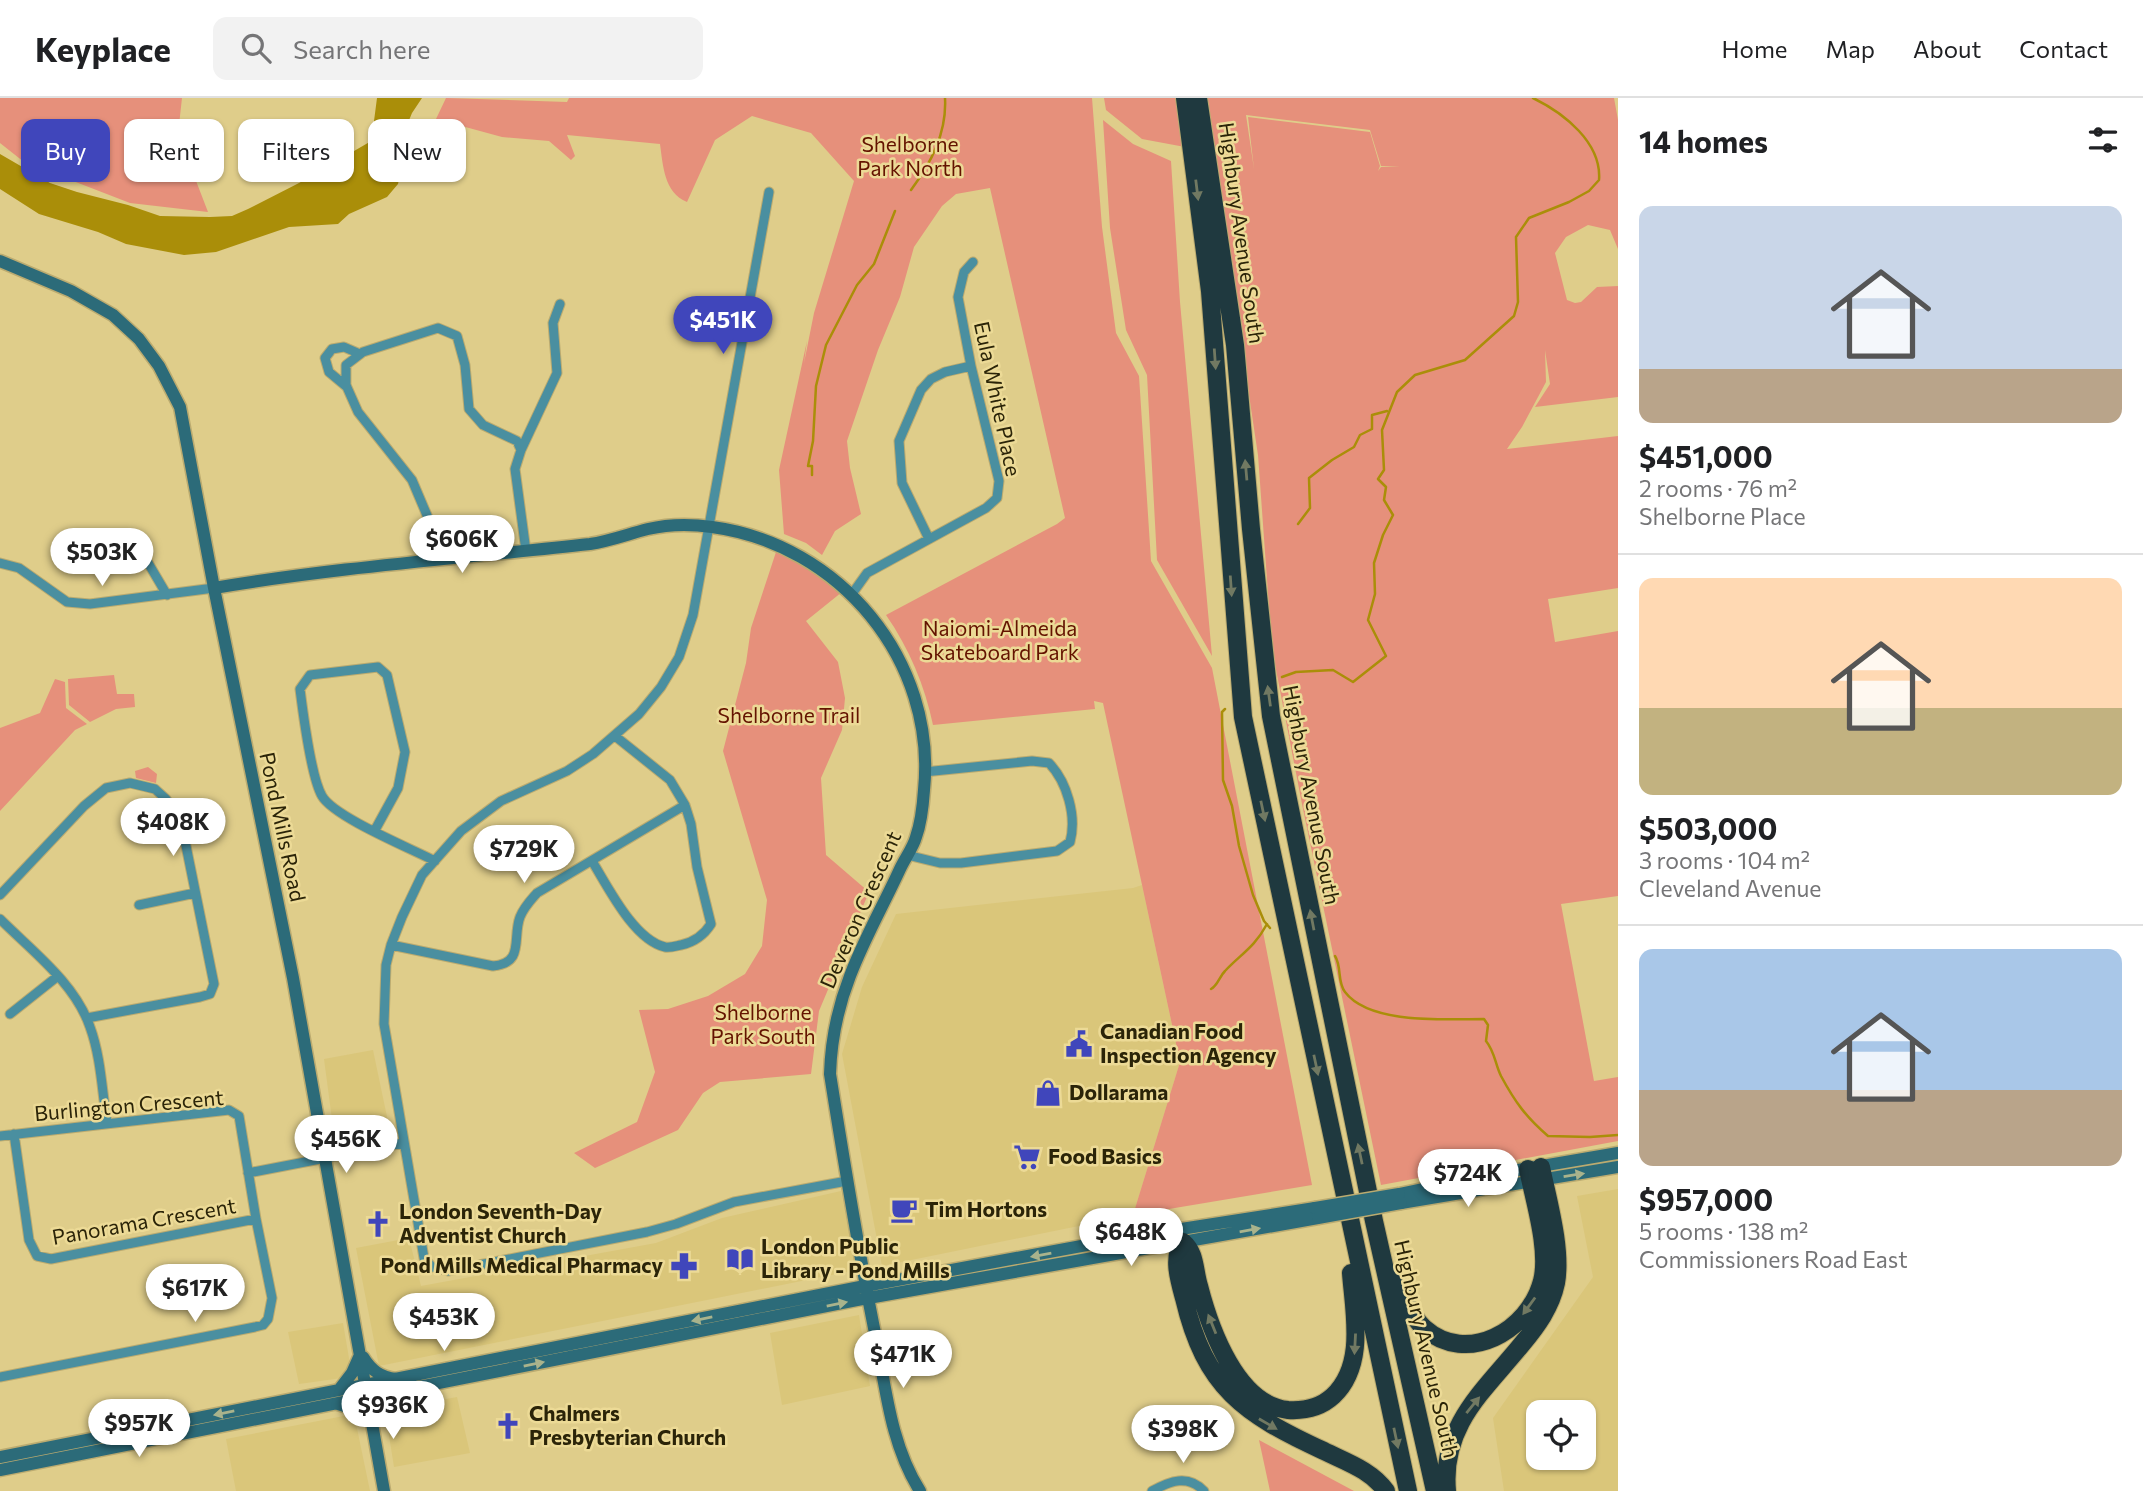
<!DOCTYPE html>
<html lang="en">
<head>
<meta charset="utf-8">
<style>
  :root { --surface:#fff; --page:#f2f2f2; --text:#202124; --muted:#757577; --line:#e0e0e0; --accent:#4046bb }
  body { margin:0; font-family:Commissioner,sans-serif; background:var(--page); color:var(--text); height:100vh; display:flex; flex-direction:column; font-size:26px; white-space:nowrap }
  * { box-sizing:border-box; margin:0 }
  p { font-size:23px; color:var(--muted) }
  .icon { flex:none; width:38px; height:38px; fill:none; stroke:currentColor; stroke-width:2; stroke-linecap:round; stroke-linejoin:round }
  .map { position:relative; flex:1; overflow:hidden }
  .sheet { display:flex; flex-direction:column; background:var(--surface); width:525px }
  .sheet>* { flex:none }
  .banner { position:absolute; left:21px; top:21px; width:665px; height:63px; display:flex; gap:14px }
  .controls { position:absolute; left:1526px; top:1302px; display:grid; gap:14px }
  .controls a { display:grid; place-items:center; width:70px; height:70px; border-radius:14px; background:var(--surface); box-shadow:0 2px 5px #0004; font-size:35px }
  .price { position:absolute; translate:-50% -60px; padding:0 16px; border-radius:24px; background:#fff; color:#222; font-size:23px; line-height:46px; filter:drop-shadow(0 2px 4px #0008) }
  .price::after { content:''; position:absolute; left:50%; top:42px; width:21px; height:16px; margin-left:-10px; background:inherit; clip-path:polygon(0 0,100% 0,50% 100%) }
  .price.active { background:var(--accent); color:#fff }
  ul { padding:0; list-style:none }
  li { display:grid; align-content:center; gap:14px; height:371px; padding:0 21px }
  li+li { border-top:2px solid var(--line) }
  li span { display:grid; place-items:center; height:217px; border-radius:14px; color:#555 }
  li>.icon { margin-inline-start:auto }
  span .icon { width:126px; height:126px; fill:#fffc; stroke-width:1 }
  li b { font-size:30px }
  h2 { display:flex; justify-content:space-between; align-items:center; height:84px; padding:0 21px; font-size:30px }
  .pill { padding:0 24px; border-radius:14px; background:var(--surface); box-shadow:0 2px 5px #0004; font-size:24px; line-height:63px }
  .pill.active { background:var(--accent); color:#fff }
  header { display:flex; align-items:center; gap:42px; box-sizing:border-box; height:98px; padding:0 35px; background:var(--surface); border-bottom:2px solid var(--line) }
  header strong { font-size:33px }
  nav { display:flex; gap:38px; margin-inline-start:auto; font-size:24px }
  .search { width:490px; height:63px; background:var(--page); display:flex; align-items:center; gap:18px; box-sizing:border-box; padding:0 24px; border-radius:14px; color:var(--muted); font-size:26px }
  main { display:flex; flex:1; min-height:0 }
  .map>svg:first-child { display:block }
</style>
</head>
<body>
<header>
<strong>Keyplace</strong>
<div class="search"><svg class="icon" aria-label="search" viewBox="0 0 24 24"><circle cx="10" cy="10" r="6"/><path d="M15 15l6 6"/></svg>Search here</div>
<nav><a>Home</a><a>Map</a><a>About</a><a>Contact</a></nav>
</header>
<main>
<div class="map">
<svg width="1618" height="1393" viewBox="0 0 1618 1393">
  <rect width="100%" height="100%" fill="#dfcd8a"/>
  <path fill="#dac67a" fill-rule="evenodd" d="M1142 787 1180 964 1133 1117 882 1168 842 956 862 889 896 816 1133 790Z
    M373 952 390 1033 335 1044 324 961Z
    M1618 1091V1393H1504L1493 1320 1593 1179 1577 1098ZM1538 1314H1584V1360H1538Z
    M841 1093 856 1172 379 1268 356 1150 409 1140 421 1188 656 1145 722 1120Z
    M859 1217 870 1288 782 1307 770 1235Z
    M343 1225 350 1266 342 1280 299 1286 288 1234Z
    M457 1299 470 1355 394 1369 385 1312Z
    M354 1316 370 1393H236L226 1341Z"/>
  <path fill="#e6907b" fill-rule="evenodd" d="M0 0H182L178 36 208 114 130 105 24 64 0 45Z
    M446 0 567 4 569 0H1092L1102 129 1116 235 1139 278 1151 463 1212 570 1312 1087 1133 1117 1180 964 1103 605 1094 603 1095 611 933 627C925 588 909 550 886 517L1057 426 1065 420 990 90 956 96 942 108 914 149 900 199 878 252 847 343 850 370 861 416 835 433 822 457 806 445 784 436 779 372 807 243 804 265 814 215 854 83 811 35 752 18 715 42 687 104C664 95 663 67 660 46L567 37 575 58 571 62 549 43 502 39 436 21Z
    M1104 0H1178L1185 49 1142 41 1106 12Z
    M1207 0H1614L1618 22V151L1610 132 1588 127 1566 139 1555 155 1567 202 1575 205 1581 204 1597 189 1618 188V299L1535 309 1550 286 1545 252 1546 284 1522 329 1507 351 1618 338V490L1548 501 1555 544 1618 533V798L1561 806 1594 983 1618 979V1043L1381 1087 1302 706 1272 551 1258 357 1226 144ZM1246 17 1370 32 1381 68H1400L1381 69 1378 73 1380 68 1370 34 1248 19 1254 71Z
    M1103 22 1133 46 1171 63 1180 204 1212 558 1157 462 1147 277 1126 232 1110 130Z
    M777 451 842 494 806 523 838 564 845 600 842 632 821 680 826 757 869 794 819 913 811 976 720 984 703 995 678 1032 595 1070 574 1055 637 1024 655 974 639 912 668 911 708 898 745 876 762 848 767 802 723 653 746 565 751 530Z
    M114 577 117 596H134L135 609 116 611 90 624 69 607 68 581Z
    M55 581 65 584 66 610 87 626 75 632 0 713V630L40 615Z
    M148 669 157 676 156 685 136 680 135 673Z
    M1259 1342 1354 1393H1270Z"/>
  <path fill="#aa8e09" d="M377 0H422L412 15 405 32 404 58 398 86 387 99 349 116 338 126 289 129 216 154 184 157 126 146 98 134 39 116 0 91V56L50 85 77 94 128 107 160 118 210 119 232 118 248 111 299 85 373 42 376 37 374 23Z"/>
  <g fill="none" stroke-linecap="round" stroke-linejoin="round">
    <path stroke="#aa8e09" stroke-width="2.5" d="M911 92C931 65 947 35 945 0
      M812 377V368H808L813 343 816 288 826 247 857 187 874 166 895 113
      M1298 426 1310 410 1309 380 1332 362 1354 349 1360 337 1372 331V317L1387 313
      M1282 579 1296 574 1333 572 1353 584 1386 558 1368 522 1375 496 1374 465 1383 437 1393 417 1384 402 1386 389 1378 381 1384 372 1382 332 1397 294 1415 277 1465 262 1514 218 1518 204 1516 139 1529 120 1569 104 1589 93 1599 82C1602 45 1564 15 1533 0
      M1225 611 1222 614 1223 682 1232 708 1239 748 1253 797 1264 823 1270 830
      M1335 858C1342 869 1337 884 1345 894 1370 927 1447 921 1484 921L1488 927 1486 943C1495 954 1495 966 1501 978 1515 1004 1526 1019 1548 1038L1590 1039 1618 1037
      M1211 891C1218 887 1219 879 1225 873 1242 855 1254 850 1267 826"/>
    <defs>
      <path id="street" d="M769 94 693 517 679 559 661 589 639 616 593 656 567 673 501 703 461 733 422 777 402 819 391 847 386 867 384 926 424 1160 432 1169 448 1173 647 1134 676 1126 734 1104 847 1083
        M347 289 329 274 325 260 332 251 344 249 360 256
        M929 441 902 385 899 343 921 292 931 281 945 274 971 268
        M108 451 137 446 167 497
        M526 453 515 371 521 352 557 275 553 225 560 206
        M434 463 429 422 412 382 358 314 346 287V267L363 254 438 230 457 238 465 267 469 311 483 327 517 343 521 352
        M0 465 19 470 67 504 90 506 214 490
        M852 496 867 475 986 410 997 400 999 383 971 268 958 199 964 174 973 164
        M375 732 398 690 405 654 387 577 378 569 310 577 300 591C303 615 311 679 322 698 334 719 410 750 435 763
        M907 757 940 765H961L1057 753 1070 744C1077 718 1067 684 1049 665L1032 663 924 674
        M592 763C608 789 634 842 665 849 670 850 676 848 681 847 695 844 704 837 711 826L697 769 691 726 685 707 670 682 615 638
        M0 797 84 708 106 690 130 685 155 691 166 701 181 723 214 886 210 896 200 899 87 920
        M139 807 195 795
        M0 821C32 853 75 885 90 929 101 959 102 993 107 1025
        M391 847 493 868C525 865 512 840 520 819 524 809 530 803 537 795L685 707
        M10 916 58 878
        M14 1036 29 1142 37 1158 51 1161 256 1121
        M0 1038 229 1012 239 1018 256 1121 272 1200 268 1221 263 1227 255 1229 0 1279
        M248 1075 403 1045
        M1152 1393C1170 1383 1188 1376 1204 1393"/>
      <path id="secondary" d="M0 163 71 193 113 217 139 241 159 268 180 309 214 490 293 880 384 1393
        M214 490C338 469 465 460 590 446 610 443 628 436 648 431 669 426 691 426 712 429 840 446 937 563 924 692 923 707 921 725 916 739 913 750 905 760 900 771 884 806 864 841 850 878 838 909 831 943 830 976 844 1064 858 1152 876 1240 886 1292 891 1347 920 1393
        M1399 1096 1489 1077 1618 1055
        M1401 1105 1618 1069
        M363 1259C371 1272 380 1279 396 1281
        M339 1292 352 1275 360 1257
        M338 1306 354 1311 373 1326
        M373 1326 387 1300 395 1294
        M0 1359 865 1188 1130 1139 1315 1110
        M0 1372 857 1202 1318 1120"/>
      <path id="highway" d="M1185 0 1210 193 1243 619 1408 1393
        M1198 0 1235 247 1251 431 1271 618 1374 1123 1435 1393
        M1351 1175C1354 1215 1366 1267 1333 1298 1320 1310 1305 1313 1288 1312 1237 1307 1210 1231 1199 1188 1194 1172 1196 1155 1183 1144 1172 1159 1179 1182 1184 1200 1205 1290 1244 1316 1324 1353 1346 1364 1371 1372 1386 1393
        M1395 1178C1402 1196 1410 1217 1424 1230 1467 1268 1529 1233 1542 1183 1550 1152 1534 1102 1528 1071
        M1447 1393C1441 1327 1484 1293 1522 1246 1537 1228 1551 1209 1556 1185 1562 1151 1548 1103 1541 1069"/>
    </defs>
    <use href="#street" stroke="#bbab70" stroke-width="11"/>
    <use href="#secondary" stroke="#bbab70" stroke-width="15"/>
    <use href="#highway" stroke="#bbab70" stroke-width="20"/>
    <use href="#street" stroke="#4a8fa0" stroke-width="9"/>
    <use href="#secondary" stroke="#2c6b79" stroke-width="12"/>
    <use href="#highway" stroke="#1f393f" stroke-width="18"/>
    <defs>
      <path id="secondary-bridge" d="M1315 1110 1399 1096
        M1318 1120 1401 1105"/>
    </defs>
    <use href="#secondary-bridge" stroke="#bbab70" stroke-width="15" stroke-linecap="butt"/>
    <use href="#secondary-bridge" stroke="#2c6b79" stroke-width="12"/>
  </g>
  <defs><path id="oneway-solid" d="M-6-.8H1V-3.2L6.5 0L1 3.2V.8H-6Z" transform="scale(1.75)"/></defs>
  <g fill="#717962">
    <use href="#oneway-solid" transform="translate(1197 92) rotate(83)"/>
    <use href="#oneway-solid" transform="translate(1215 261) rotate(86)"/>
    <use href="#oneway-solid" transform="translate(1246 372) rotate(-95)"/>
    <use href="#oneway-solid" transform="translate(1231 488) rotate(86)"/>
    <use href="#oneway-solid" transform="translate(1269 598) rotate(-98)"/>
    <use href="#oneway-solid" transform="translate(1263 713) rotate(78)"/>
    <use href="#oneway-solid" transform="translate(1312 822) rotate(-101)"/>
    <use href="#oneway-solid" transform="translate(1316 967) rotate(78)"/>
    <use href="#oneway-solid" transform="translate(1360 1056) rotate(-102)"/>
    <use href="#oneway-solid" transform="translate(1529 1208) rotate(126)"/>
    <use href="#oneway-solid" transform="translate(1212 1226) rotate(-112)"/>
    <use href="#oneway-solid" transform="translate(1355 1246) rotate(93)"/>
    <use href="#oneway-solid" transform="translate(1473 1307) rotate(-51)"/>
    <use href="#oneway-solid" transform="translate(1268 1326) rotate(30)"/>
    <use href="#oneway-solid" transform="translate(1396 1340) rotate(78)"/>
  </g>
  <g fill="#a9b38c">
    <use href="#oneway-solid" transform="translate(1574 1077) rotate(-9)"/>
    <use href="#oneway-solid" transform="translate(1250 1132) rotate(-10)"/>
    <use href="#oneway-solid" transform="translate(1041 1157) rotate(170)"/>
    <use href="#oneway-solid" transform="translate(837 1206) rotate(-11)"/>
    <use href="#oneway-solid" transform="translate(702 1221) rotate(169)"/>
    <use href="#oneway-solid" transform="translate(534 1266) rotate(-11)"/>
    <use href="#oneway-solid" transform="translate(224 1315) rotate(169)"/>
  </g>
  <defs>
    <symbol id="civic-bare" viewBox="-9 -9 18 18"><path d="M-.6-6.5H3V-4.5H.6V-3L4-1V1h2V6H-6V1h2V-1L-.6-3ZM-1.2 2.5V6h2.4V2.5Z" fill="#4046bb" stroke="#ecda96" stroke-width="2.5" paint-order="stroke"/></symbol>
    <symbol id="shop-bare" viewBox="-9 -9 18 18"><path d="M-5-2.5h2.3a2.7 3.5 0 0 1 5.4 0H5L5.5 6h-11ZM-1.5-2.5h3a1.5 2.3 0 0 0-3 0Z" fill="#4046bb" stroke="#ecda96" stroke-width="2.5" paint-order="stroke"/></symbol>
    <symbol id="supermarket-bare" viewBox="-9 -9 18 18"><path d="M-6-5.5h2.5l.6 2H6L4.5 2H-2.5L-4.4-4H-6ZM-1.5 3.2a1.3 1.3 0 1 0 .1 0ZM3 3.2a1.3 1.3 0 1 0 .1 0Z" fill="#4046bb" stroke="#ecda96" stroke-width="2.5" paint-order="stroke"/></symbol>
    <symbol id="cafe-bare" viewBox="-9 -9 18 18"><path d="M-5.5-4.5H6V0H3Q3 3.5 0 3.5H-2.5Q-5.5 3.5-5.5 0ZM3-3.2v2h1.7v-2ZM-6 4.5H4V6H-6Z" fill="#4046bb" stroke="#ecda96" stroke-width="2.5" paint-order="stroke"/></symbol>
    <symbol id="church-bare" viewBox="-9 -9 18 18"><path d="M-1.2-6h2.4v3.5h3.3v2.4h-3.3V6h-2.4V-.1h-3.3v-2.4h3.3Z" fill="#4046bb" stroke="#ecda96" stroke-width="2.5" paint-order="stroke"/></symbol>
    <symbol id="library-bare" viewBox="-9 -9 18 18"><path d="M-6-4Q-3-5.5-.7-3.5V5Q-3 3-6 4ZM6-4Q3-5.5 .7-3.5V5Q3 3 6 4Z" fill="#4046bb" stroke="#ecda96" stroke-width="2.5" paint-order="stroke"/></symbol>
    <symbol id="pharmacy-bare" viewBox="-9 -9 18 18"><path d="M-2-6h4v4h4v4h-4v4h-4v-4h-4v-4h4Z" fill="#4046bb" stroke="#ecda96" stroke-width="2.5" paint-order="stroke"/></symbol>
  </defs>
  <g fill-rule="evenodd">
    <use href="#civic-bare" x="1060" y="927" width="38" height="38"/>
    <use href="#shop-bare" x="1029" y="976" width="38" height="38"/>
    <use href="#supermarket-bare" x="1008" y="1040" width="38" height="38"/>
    <use href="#cafe-bare" x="885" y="1093" width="38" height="38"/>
    <use href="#church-bare" x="359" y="1107" width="38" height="38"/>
    <use href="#library-bare" x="721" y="1142" width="38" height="38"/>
    <use href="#pharmacy-bare" x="665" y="1149" width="38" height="38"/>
    <use href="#church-bare" x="489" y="1309" width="38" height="38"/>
  </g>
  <g text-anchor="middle" stroke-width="5" stroke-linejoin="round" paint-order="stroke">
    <g font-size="21" fill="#641300" stroke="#ecda96">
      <text x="910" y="54">Shelborne<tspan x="910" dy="24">Park North</tspan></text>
      <text x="1000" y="538">Naiomi-Almeida<tspan x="1000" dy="24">Skateboard Park</tspan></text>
      <text x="789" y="625">Shelborne Trail</text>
      <text x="763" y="922">Shelborne<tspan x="763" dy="24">Park South</tspan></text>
    </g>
    <g font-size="21" fill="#2b2408" stroke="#ecda96">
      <text transform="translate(1241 135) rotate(82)" y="7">Highbury Avenue South</text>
      <text transform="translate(997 301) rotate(78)" y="7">Eula White Place</text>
      <text transform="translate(1311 697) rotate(79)" y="7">Highbury Avenue South</text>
      <text transform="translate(282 729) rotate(78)" y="7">Pond Mills Road</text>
      <text transform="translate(861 812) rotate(-66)" y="7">Deveron Crescent</text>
      <text transform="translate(129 1008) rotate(-5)" y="7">Burlington Crescent</text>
      <text transform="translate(144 1124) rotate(-10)" y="7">Panorama Crescent</text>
      <text transform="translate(1426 1251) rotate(77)" y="7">Highbury Avenue South</text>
    </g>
    <g font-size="21" font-weight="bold" fill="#2b2408" stroke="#ecda96" text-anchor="start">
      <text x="1100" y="941">Canadian Food<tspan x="1100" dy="24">Inspection Agency</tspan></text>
      <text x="1069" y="1002">Dollarama</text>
      <text x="1048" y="1066">Food Basics</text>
      <text x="925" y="1119">Tim Hortons</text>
      <text x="399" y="1121">London Seventh-Day<tspan x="399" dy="24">Adventist Church</tspan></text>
      <text x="761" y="1156">London Public<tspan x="761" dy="24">Library - Pond Mills</tspan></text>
      <text x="663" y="1175" text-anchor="end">Pond Mills Medical Pharmacy</text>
      <text x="529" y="1323">Chalmers<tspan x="529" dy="24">Presbyterian Church</tspan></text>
    </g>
  </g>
</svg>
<div class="controls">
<a><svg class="icon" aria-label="locate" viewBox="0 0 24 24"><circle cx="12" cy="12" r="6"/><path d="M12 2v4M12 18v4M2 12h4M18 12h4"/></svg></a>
</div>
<b class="price active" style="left:723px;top:258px">$451K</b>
<b class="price" style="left:462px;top:477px">$606K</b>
<b class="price" style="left:102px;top:490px">$503K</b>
<b class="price" style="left:173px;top:760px">$408K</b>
<b class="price" style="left:524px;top:787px">$729K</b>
<b class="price" style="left:346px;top:1077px">$456K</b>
<b class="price" style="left:1468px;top:1111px">$724K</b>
<b class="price" style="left:1131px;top:1170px">$648K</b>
<b class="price" style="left:195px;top:1226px">$617K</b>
<b class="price" style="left:444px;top:1255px">$453K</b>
<b class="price" style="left:903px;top:1292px">$471K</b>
<b class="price" style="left:393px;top:1343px">$936K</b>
<b class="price" style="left:139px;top:1361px">$957K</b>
<b class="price" style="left:1183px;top:1367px">$398K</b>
<div class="banner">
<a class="pill active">Buy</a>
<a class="pill">Rent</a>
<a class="pill">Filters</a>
<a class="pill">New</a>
</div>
</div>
<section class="sheet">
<h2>14 homes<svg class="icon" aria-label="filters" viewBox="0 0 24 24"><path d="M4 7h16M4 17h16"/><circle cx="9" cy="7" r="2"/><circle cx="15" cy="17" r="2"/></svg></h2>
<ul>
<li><span style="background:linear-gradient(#c9d6e8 75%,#b9a48a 0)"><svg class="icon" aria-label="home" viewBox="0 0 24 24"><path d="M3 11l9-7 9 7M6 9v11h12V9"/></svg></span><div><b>$451,000</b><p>2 rooms · 76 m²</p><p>Shelborne Place</p></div></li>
<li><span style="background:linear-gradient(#ffd9b3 60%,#c2b280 0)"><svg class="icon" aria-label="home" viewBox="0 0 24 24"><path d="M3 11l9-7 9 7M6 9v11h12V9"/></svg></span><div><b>$503,000</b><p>3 rooms · 104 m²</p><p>Cleveland Avenue</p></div></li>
<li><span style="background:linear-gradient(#a9c7e8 65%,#b9a48a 0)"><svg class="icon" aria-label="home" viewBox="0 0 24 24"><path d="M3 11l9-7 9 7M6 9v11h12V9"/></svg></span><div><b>$957,000</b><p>5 rooms · 138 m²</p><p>Commissioners Road East</p></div></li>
</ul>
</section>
</main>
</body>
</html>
